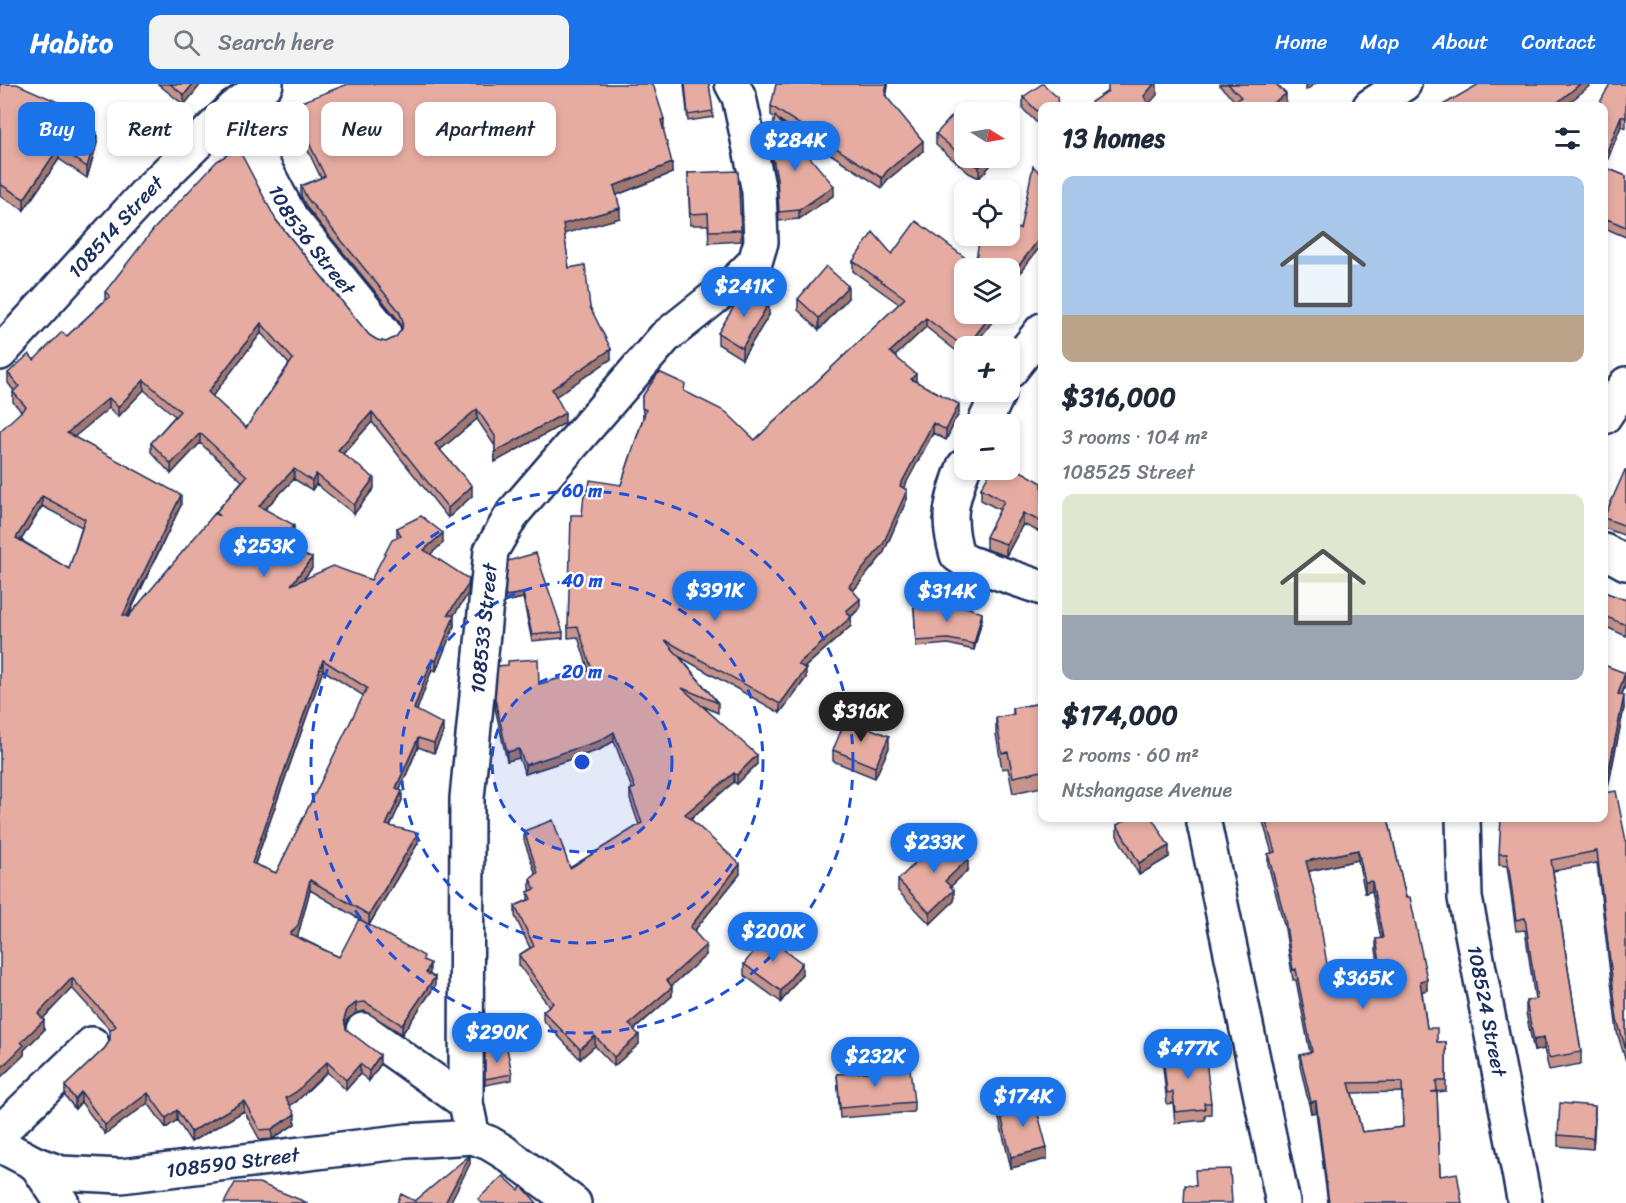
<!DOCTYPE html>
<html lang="en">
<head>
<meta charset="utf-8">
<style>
  :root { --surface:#fff; --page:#f2f2f3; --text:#1f2937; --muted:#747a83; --accent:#1a73e8 }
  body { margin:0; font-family:Sriracha,sans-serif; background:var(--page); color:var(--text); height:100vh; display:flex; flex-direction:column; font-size:22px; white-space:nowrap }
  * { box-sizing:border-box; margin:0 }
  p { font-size:20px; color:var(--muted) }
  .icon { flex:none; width:33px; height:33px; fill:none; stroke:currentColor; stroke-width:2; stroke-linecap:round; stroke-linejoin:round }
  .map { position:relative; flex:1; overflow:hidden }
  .drawer { position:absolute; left:1038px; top:18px; width:570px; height:720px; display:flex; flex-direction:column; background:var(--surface); border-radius:12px; box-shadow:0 3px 9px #0003 }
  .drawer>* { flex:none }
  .banner { position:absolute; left:18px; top:18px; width:570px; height:54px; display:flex; gap:12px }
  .needle { width:39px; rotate:101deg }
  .controls { position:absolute; left:954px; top:18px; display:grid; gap:12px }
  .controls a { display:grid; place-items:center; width:66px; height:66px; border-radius:12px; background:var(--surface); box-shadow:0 3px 9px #0003; font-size:30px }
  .price { position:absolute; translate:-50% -51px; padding:0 14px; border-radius:21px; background:var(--accent); color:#fff; font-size:20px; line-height:39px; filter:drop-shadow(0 2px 3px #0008) }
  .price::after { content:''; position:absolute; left:50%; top:36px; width:18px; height:14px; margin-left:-9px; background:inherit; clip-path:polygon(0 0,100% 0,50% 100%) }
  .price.current { background:#222; color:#fff }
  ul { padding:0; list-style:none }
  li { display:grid; align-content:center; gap:12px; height:318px; padding:0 24px }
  li span { display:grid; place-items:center; height:186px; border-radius:12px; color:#555 }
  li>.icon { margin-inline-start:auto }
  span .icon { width:108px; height:108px; fill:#fffc; stroke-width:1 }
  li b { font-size:26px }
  h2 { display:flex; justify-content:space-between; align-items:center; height:72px; padding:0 24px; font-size:26px }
  .tag { padding:0 21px; border-radius:12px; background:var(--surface); box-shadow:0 3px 9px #0003; font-size:21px; line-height:54px }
  .tag.current { background:var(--accent); color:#fff }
  header { display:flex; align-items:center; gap:36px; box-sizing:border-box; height:84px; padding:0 30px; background:var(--accent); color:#fff }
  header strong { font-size:28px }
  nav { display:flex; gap:33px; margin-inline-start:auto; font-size:21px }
  .search { width:420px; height:54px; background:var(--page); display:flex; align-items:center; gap:15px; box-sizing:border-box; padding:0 21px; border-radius:12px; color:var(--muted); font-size:22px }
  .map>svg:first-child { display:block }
</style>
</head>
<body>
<header>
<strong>Habito</strong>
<div class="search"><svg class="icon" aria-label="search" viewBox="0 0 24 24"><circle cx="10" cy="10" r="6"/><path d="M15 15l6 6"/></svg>Search here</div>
<nav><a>Home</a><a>Map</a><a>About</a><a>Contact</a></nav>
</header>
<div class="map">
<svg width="1626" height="1119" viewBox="0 0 1626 1119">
  <rect width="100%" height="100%" fill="#fff"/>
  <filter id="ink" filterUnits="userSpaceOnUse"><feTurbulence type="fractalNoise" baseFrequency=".0167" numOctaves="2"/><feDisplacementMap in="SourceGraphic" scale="12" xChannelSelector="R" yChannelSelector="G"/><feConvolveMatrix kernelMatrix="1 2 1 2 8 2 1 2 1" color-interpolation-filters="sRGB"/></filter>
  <g filter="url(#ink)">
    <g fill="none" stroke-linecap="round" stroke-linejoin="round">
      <defs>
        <g id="minor">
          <path d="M1370 22 1404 0"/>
          <path id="s1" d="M233 24 291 134 384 249"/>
          <path id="s2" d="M0 269 147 108 233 24 266 0"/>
          <path d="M1010 287 1042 246"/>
          <path d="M1604 333 1626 300"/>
          <path d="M984 340 999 308"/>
          <path d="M964 382C951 418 946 433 957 471L967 478 1042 504"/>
          <path d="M1604 467 1626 479"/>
          <path d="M1203 734 1283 1119"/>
          <path id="s3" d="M1463 734 1465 814 1525 1119"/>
          <path d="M363 946 466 1019"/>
          <path d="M0 1048 92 960"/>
          <path id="s4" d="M473 1053 466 1019 467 714 491 467 513 429 665 253 739 194 755 178 761 158 759 107 739 13 732 0"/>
          <path id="s5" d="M0 1061 36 1080 61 1089 121 1092 407 1057 473 1053 489 1059 504 1068 574 1119"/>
          <path d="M36 1080 62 1119"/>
        </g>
      </defs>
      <use href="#minor" stroke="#1b2f5e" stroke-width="38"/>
      <use href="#minor" stroke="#fff" stroke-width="33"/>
    </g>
    <path fill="#c6948b" stroke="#1b2f5e" stroke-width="1.5" fill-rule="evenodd" d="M0 0 76 33 97 59 87 94 59 75 24 126 0 112Z
      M158 0H201L184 21Z
      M684 0H709L713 33 688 37Z
      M888 0 886 13 923 67 887 96 882 104 779 36 834 111 799 135 779 137 777 103 770 69V60L775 34 771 31V22Z
      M1220 0H1276L1286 20 1282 22H1227L1235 17 1220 2Z
      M1626 0V44L1621 42 1604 83 1626 92V153L1607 145 1604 153V22Z
      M1023 13 1042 22V44L1023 25Z
      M291 22 664 45H663L672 89 617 111 620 134 564 149 569 184 590 223 611 275 556 312 565 339 495 378V362L477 335 440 366 472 412 448 434 372 338 343 370 374 404 354 430 316 400 312 406 294 395 265 425 294 451 286 464 312 484 303 496H371L397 454V444L443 459 430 470 469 504 468 510 453 532 454 542 436 587 432 585 417 626 443 649 434 669 418 663 400 706 402 716 390 742 418 759 369 841 310 806 298 851 296 852 339 873 424 877 435 902 402 950 365 927 356 929 347 936 346 941V945L380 981 369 997 360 990 346 1006 327 988 296 1018 290 1021 295 1040 272 1055 260 1056 244 1027 191 1058 177 1036 166 1044 148 1019 105 1050 81 1018 75 1025 65 1012V1002L105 964 110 956 111 947 72 904 42 935 44 946 24 966V971L0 994 21 327 13 318V308L14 307 8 299V289L34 276 67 252 105 216V208L276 136 369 251 377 256 386 258 396 253 402 245 399 237 307 124 301 112V102L321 94 291 31ZM261 249 289 280 246 344 212 312ZM144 306 175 332 151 359V368L171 390 200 359 242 397 216 428V430L128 533 181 421 74 353 109 324 118 333ZM42 422 82 443 69 485 21 456ZM323 586 364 612 276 789 255 780Z
      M936 50 990 82 979 94 969 89 936 61Z
      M688 89 741 146V157L709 159 708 141H690Z
      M1042 91V160L1019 190V196L964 184 998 230 964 262V273L926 243 895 272 916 297 959 329 946 356 933 349 903 404 907 415 883 470 853 507 860 524 851 533V542L804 584 806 594 780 629 680 573 718 619V629L703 622 757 680 737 700 734 698 691 735 740 790 694 847 706 871 671 902 672 912 634 946 639 960 614 982 595 962 580 975 543 936V927L549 922 519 881V871L530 864 515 832V822L528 816V808L531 807 530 805V795L536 791 524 756V747L570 784 639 741 630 715V706L632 705 614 657 599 666 525 690 519 674 507 677 495 624V615L539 600 589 587 578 553 568 554V544L582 431 588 410 621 401 643 334 642 313 685 308 755 356 899 220 853 187V177L892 170 975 181 1020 145Z
      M848 214 819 246 798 226V215Z
      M769 231 742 275 718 260V249Z
      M1626 386V452L1604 444V434Z
      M1042 399V449L1023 440 1006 472 986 465V453L1000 426 981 416V404Z
      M508 477 563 548V554L532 557 523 514 505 518Z
      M1604 508 1626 516V552L1604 542Z
      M914 523 982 535 974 566 948 560 916 563Z
      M1604 581 1625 601 1622 611 1624 624 1607 709 1626 757V977L1617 948 1597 779 1553 787 1581 968V980L1549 986 1544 965 1534 967 1526 929V917L1535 916 1525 846 1516 847 1507 782 1499 781V770L1604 734Z
      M1042 619V703L1013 709 1008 684 1002 685 996 650V634L1013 631V624Z
      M889 664 875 694 833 677V666Z
      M1262 734H1388L1427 906 1422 907 1427 944 1437 958H1446V1007L1437 1008 1440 1092 1462 1119H1328L1316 1028 1311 1029 1300 982V971L1310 969 1296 896H1293L1285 845 1268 780V770L1272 769ZM1358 776 1365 809 1372 807 1381 855H1376V866L1379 883 1374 884V890L1330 899 1309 787ZM1402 1008 1403 1043 1362 1048 1352 1009Z
      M1117 741 1169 773 1139 791 1117 752Z
      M968 786 951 802 954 817 930 840 898 807V796Z
      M744 880 802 890 781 918 744 891Z
      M485 968 512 990V996L485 1001Z
      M1163 971 1211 1019V1030L1205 1031V1036L1175 1039 1173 1019 1167 1020 1163 983Z
      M837 990 914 1018V1028L840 1034Z
      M999 1023 1047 1075 1011 1084 999 1035Z
      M1595 1034 1593 1065 1558 1062V1051Z"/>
    <path fill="#a17871" stroke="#1b2f5e" stroke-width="1.5" d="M193 0H201L184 21V11Z
      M887 0H888V3L885 20V11Z
      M1154 0H1157V11L1147 22 1144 12Z
      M1306 0H1315L1306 6Z
      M1580 0H1592L1565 22H1553Z
      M1286 10V20L1282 22H1271V20Z
      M1621 32V42L1604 85V75Z
      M664 35V45L661 46V36Z
      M97 48V59L87 94V83Z
      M923 57V67L887 96 882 104V94L887 87Z
      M59 63V75L24 126V115Z
      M987 74H990V82L979 94V83Z
      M672 79V89L614 112V102Z
      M834 102V111L799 135V126Z
      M620 124V134L563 150V140Z
      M1607 135V145L1604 153V143Z
      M1042 151V160L1019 190V196L1010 208V198L1017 184Z
      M848 202V214L819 246V234Z
      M769 219V231L742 275V264Z
      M992 230H998L974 262H967Z
      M926 234V243L890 277V268Z
      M261 239V249L208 318V308Z
      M611 265V275L552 315V305Z
      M916 290V299L911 295Z
      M144 296V306L118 333V323Z
      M109 314V324L67 359V349Z
      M959 320V329L946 356V346Z
      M477 325V335L435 370V360Z
      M372 328V338L338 375V366Z
      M565 329V339L495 378V368Z
      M933 339V349L900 411V402Z
      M200 349V359L171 390V380Z
      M294 385V395L259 431V422Z
      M316 390V400L312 406V397Z
      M374 394V404L354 430V421Z
      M472 402V412L448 434V424Z
      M907 406V415L883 470 849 512V502Z
      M181 411V421L123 540V531Z
      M42 412V422L16 464V454Z
      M1023 429V440L1006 472V460Z
      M294 441V451L281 472V462Z
      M443 449V459L424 476V466Z
      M312 474V484L291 511V501Z
      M469 495 468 510 448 540V530Z
      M523 509V514L505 518V512Z
      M860 515V524L846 537V527Z
      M982 529V535L974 566V560Z
      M454 532V542L436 587V577Z
      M851 533V542L798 589V580Z
      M432 575V585L414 634V625Z
      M323 576V586L252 788V779Z
      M806 585V594L780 629V620Z
      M1625 589V601L1618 622V610Z
      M1624 612V624L1604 721V709Z
      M443 640V649L434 669V659Z
      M614 648V657L599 666 525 690V681Z
      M889 652V664L875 694V683Z
      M418 654V663L396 714V704Z
      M519 665V674L507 677V668Z
      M757 671V680L737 700V691Z
      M734 689V698L685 739V730Z
      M402 707V716L386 751V741Z
      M418 749V759L369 841V831Z
      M1169 762V773L1139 791V779Z
      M1358 766V776L1306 788V777Z
      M968 775V786L945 808V797Z
      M740 780V790L690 852V843Z
      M310 796V806L298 851 290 859V850Z
      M1372 797V807L1365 809V798Z
      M954 806V817L930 840V829Z
      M706 861V871L667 906V896Z
      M430 879V889L426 899V889Z
      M802 879V890L781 918V907Z
      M435 893V902L402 950V941Z
      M72 894V904L38 940V930Z
      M1427 895V906L1420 908V897Z
      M672 903V912L629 950V940Z
      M356 919V929L347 936 344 945V935L347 926Z
      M44 936V946L24 966V971L0 994V985L21 958Z
      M639 951V960L614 982V973Z
      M595 952V962L580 975V965Z
      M1544 953V965L1534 967V956Z
      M380 971V981L369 997V987Z
      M327 978V988L296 1018 286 1024V1014Z
      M360 980V990L346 1006V996Z
      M81 1008V1018L75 1025V1015Z
      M148 1009V1019L105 1050V1041Z
      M244 1017V1027L191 1058V1048Z
      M1316 1017V1028L1311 1029V1018Z
      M1595 1022V1034L1593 1065V1054Z
      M177 1026V1036L166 1044V1034Z
      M295 1030V1040L272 1055V1045Z
      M1047 1064V1075L1011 1084V1073Z
      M470 1071V1080L450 1119H445Z"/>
    <path fill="#e6aca2" stroke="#1b2f5e" stroke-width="1.5" fill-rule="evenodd" d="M0 0H17L76 26 73 32 97 48 87 83 59 63 24 115 0 100Z
      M170 0H193L184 11Z
      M348 0H653L664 35 661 36 672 79 614 102 620 124 563 140 569 184 585 181 590 223 611 265 552 305 565 329 495 368V352L477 325 435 360 472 402 448 424 372 328 338 366 374 394 354 421 316 390 312 397 294 385 259 422 294 441 281 462 312 474 291 501 333 482 371 496 392 456 401 452 397 444 421 432 443 449 424 466 469 495 468 501 448 530 454 532 436 577 432 575 414 625 443 640 434 659 418 654 396 704 402 707 386 741 418 749 369 831 310 796 298 841 290 850 339 873 359 835 424 872 423 876 430 879 426 889 435 893 402 941 365 918 356 919 347 926 344 935 346 945 380 971 369 987 360 980 346 996 327 978 296 1008 286 1014 295 1030 272 1045 260 1046 244 1017 191 1048 177 1026 166 1034 148 1009 105 1041 81 1008 75 1015 65 1002 105 964 110 956V947L116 942 72 894 38 930 44 936 21 958 24 961 0 985V347L26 323 13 308 19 302 8 289 29 270 34 276 62 248 67 252 110 212 105 208 153 146 217 77 238 64 276 136 369 251 377 256 386 258 396 253 402 245 403 237 399 227 307 114 301 102 325 92 291 22ZM261 239 293 275 246 344 208 308ZM144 296 180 327 151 359 171 380 200 349 247 392 216 428 220 432 215 429 128 533 123 531 181 411 67 349 109 314 118 323ZM42 412 85 435 69 485 16 454ZM323 576 367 604 276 789 252 779Z
      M685 0H709L713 27 688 31Z
      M776 0H887L885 11 923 57 887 87 882 94 771 22Z
      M1042 0H1043L1057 13 1058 22H1042V32L1023 13Z
      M1108 0H1154L1144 12 1149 22H1093L1091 18 1108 7Z
      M1228 0H1276L1286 10 1271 20 1272 22H1227L1241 13Z
      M1479 0H1580L1553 22H1441Z
      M1610 0H1626V34L1621 32 1604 75V22H1598Z
      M963 20 972 28H964V74H987L979 83 969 78 936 50Z
      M775 32 834 102 799 126 779 128 777 94 770 60Z
      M1033 82 1042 91V151L1017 184 1019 186 1010 198V184H964V230H992L967 262 964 263 926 234 890 268 916 290 911 295 959 320 946 346 933 339 900 402 907 406 883 460 849 502 860 515 846 527 851 533 798 580 806 585 780 620 665 556 718 619 682 604 757 671 737 691 734 689 685 730 740 780 690 843 706 861 667 896 672 903 629 940 639 951 614 973 595 952 580 965 543 927 553 919 519 871 534 862 515 822 531 815 528 808 535 805 530 795 538 789 524 747 553 736 570 784 642 739 630 706 635 704 614 648 599 657 525 681 519 665 507 668 495 615 498 582 508 581V577L538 575 539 600 592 586 578 543 568 544 571 431H582L584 410H588L590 396 621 401 646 326 642 324V313L659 288 685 300 684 307 726 328 755 356 905 214 853 177 873 148 892 170 916 137 975 181 980 152H1010V143L1020 145Z
      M1604 83 1626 92V143L1607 135 1604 143Z
      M738 87 741 146 709 147 708 129 690 130 688 89Z
      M826 182 848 202 819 234 798 215Z
      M745 204 769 219 742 264 718 249Z
      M1010 381 1042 399V438L1023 429 1006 460 986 453 1004 417 981 404 991 386H1010Z
      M1625 386H1626V442L1604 434Z
      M536 469 563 548 532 551 523 509 505 512 508 477Z
      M1604 508 1626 516V541L1604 532Z
      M958 520 982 529 974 560 948 555 916 557 914 523Z
      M1604 581 1625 589 1618 610 1624 612 1604 709 1616 707 1626 757V965L1617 936 1597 767 1551 776 1581 968 1549 974 1544 953 1534 956 1526 917 1537 915 1525 834 1516 836 1507 770H1499L1501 734H1604Z
      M1042 619V687L1013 693 1008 668 1002 669 996 634 1014 630 1013 624Z
      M846 635 889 652 875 683 833 666Z
      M1129 734H1152L1169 762 1139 779 1117 741Z
      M1265 734H1388L1406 814 1410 813 1427 895 1420 897 1427 944H1437V958H1446V997H1436L1437 1007 1431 1008H1437L1440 1092 1457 1089 1462 1119H1329L1316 1017 1311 1018 1300 971 1312 968 1296 885 1293 886 1285 835 1268 770 1275 768ZM1358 766 1365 798 1372 797 1383 854 1376 855 1381 883 1374 884 1375 890 1330 899 1317 819 1306 777ZM1402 998 1403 1043 1362 1048 1349 999Z
      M944 750 968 775 945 797 954 806 930 829 898 796Z
      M765 852 802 879 781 907 744 880Z
      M507 964 512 990 485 995V968Z
      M1205 967 1211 1019H1204L1205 1025 1175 1028 1173 1008 1167 1009 1163 971Z
      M910 985 914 1018 840 1024 837 990Z
      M1034 1015 1047 1064 1011 1073 999 1023Z
      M1560 1019 1595 1022 1593 1054 1558 1051Z
      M470 1071 445 1119H397L401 1110 415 1117Z
      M1230 1085 1232 1119H1184L1185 1101 1196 1102 1195 1086Z
      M503 1092 519 1106 522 1102 537 1119H482L478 1115Z
      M235 1099H259L308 1119H224Z"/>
  </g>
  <circle cx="582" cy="678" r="90" fill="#1d4ed8" fill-opacity=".12"/>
  <g fill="none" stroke="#1d4ed8" stroke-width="3" stroke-dasharray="10 8">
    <circle cx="582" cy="678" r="90"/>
    <circle cx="582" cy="678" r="181"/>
    <circle cx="582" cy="678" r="271"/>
  </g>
  <g text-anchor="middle" stroke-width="4.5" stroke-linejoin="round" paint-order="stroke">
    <g font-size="20" fill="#1b2f5e" stroke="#fff">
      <text dy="7" stroke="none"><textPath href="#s2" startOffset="171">108514 Street</textPath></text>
      <text dy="7" stroke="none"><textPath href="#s1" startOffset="154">108536 Street</textPath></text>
      <text dy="7" stroke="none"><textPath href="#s4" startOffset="510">108533 Street</textPath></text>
      <text dy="7" stroke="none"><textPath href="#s3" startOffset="195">108524 Street</textPath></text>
      <text dy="7" stroke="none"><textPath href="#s5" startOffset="240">108590 Street</textPath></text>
    </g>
  </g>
  <circle cx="582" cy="678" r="9" fill="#1d4ed8" stroke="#fff" stroke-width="3"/>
  <g font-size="18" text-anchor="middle" font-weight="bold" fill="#1d4ed8" stroke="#fff" stroke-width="4.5" stroke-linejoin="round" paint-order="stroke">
    <text x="582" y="413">60 m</text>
    <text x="582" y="503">40 m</text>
    <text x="582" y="594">20 m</text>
  </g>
</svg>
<div class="controls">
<a><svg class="needle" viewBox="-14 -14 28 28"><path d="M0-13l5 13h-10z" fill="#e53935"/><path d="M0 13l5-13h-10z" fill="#747a83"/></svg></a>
<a><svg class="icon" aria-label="locate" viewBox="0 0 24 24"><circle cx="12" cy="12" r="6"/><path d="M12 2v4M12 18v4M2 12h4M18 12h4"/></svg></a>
<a><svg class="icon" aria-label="layers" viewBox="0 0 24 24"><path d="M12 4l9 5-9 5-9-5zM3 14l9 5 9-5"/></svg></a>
<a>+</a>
<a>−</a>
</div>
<b class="price" style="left:795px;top:88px">$284K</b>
<b class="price" style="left:744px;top:234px">$241K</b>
<b class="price" style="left:264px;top:494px">$253K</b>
<b class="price" style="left:715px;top:538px">$391K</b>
<b class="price" style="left:947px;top:539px">$314K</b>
<b class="price current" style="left:861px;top:659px">$316K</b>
<b class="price" style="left:934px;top:790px">$233K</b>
<b class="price" style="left:773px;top:879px">$200K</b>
<b class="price" style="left:1363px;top:926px">$365K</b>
<b class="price" style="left:497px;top:980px">$290K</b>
<b class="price" style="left:1188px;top:996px">$477K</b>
<b class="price" style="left:875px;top:1004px">$232K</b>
<b class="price" style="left:1023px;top:1044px">$174K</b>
<div class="banner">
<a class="tag current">Buy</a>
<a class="tag">Rent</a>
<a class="tag">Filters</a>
<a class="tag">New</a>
<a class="tag">Apartment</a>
</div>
<section class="drawer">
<h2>13 homes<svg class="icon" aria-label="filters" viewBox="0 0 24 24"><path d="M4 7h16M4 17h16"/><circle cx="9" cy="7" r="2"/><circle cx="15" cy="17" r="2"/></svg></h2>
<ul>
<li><span style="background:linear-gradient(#a9c7e8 75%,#b9a48a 0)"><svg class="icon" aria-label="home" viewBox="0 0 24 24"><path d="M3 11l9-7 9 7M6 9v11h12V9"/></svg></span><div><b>$316,000</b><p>3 rooms · 104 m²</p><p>108525 Street</p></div></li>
<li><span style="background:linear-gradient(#dfe7d0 65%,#9aa5b1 0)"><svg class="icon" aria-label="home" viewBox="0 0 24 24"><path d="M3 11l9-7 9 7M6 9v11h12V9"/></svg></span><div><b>$174,000</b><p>2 rooms · 60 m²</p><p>Ntshangase Avenue</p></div></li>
</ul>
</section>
</div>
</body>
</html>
